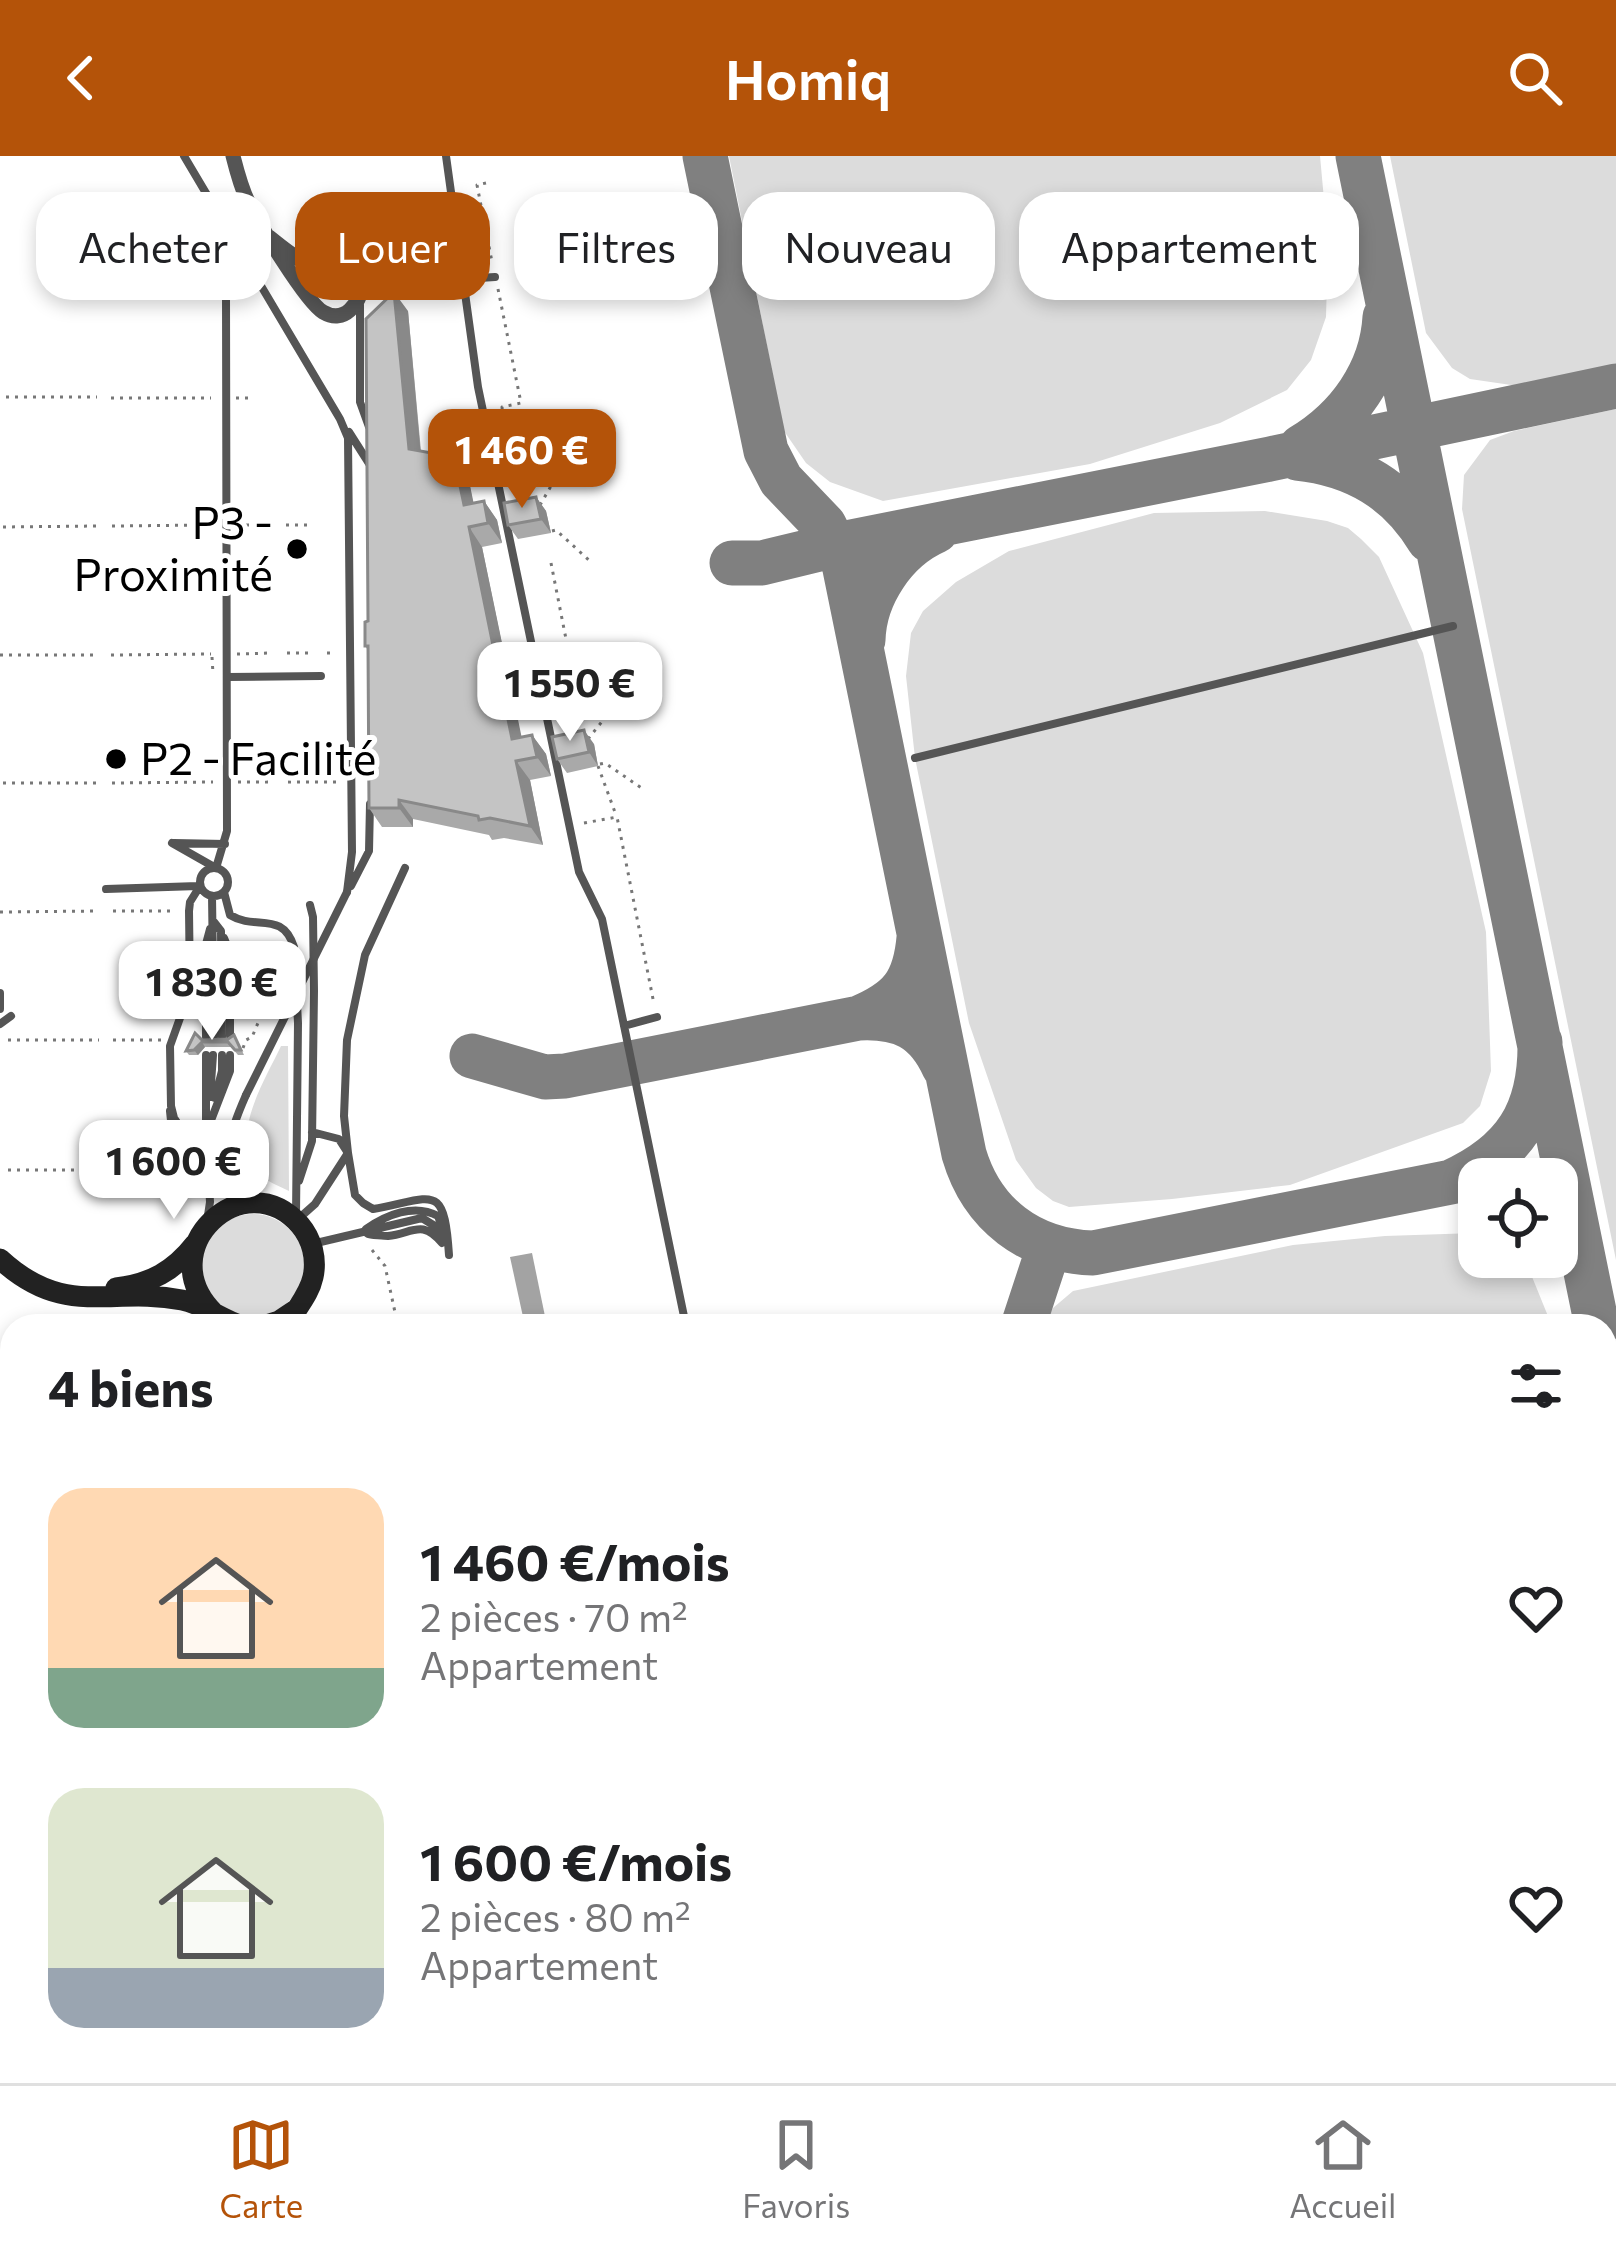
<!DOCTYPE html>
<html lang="fr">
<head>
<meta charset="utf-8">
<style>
  :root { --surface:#fff; --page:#f2f2f2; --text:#202124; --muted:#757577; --line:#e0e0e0; --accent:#b45309 }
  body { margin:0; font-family:Commissioner,sans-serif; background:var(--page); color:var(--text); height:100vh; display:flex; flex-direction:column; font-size:45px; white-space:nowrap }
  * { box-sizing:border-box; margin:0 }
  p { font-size:39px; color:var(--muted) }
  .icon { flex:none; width:66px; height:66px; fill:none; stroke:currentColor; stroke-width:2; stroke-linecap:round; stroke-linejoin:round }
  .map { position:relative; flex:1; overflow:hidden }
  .panel { position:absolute; left:0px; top:1158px; width:1617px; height:771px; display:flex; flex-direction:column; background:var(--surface); border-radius:36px 36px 0 0; box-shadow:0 6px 18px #0003 }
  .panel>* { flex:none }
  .hud { position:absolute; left:36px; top:36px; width:1545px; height:108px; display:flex; gap:24px }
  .tools { position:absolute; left:1458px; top:1002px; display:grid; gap:24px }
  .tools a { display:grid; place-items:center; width:120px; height:120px; border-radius:24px; background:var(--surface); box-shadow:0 6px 18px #0003; font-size:60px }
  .price { position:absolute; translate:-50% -102px; padding:0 27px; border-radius:24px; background:#fff; color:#222; font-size:39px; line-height:78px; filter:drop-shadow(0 3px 6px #0008) }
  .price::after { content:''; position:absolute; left:50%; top:72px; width:36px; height:27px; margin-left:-18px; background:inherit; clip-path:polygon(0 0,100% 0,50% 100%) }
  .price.active { background:var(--accent); color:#fff }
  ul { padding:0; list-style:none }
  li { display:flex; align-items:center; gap:36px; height:300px; padding:0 48px }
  li span { display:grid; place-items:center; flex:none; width:336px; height:240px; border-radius:36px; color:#555 }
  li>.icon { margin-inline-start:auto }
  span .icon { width:144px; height:144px; fill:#fffc; stroke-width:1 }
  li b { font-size:51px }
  h2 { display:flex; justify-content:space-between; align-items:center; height:144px; padding:0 48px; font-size:51px }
  .chip { padding:0 42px; border-radius:36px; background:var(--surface); box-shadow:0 6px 18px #0003; font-size:42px; line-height:108px }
  .chip.active { background:var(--accent); color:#fff }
  header { display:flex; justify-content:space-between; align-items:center; height:156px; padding:0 48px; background:var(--accent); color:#fff; font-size:54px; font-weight:600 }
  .dock { display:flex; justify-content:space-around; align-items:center; height:168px; border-top:3px solid var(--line); background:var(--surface); font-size:33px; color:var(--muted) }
  .dock a { display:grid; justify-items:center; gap:6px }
  .dock .active { color:var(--accent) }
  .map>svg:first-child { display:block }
</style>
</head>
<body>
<header><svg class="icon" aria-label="back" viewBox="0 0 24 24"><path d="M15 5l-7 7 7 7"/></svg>Homiq<svg class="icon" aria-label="search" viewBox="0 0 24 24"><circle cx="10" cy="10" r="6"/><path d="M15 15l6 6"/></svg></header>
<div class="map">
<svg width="1616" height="1927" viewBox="0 0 1616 1927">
  <rect width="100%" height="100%" fill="#fff"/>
  <path fill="#dcdcdc" d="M729 0H1320L1328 87 1326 161 1311 204 1287 234 1220 267 1090 308 883 345 830 326 806 307 784 275Z
    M1390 0H1616V210L1518 230 1470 223 1452 212 1426 177Z
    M1616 253V1104L1462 353 1464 319 1490 284 1514 275Z
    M1265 355 1327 365 1348 372 1361 383 1379 401 1423 497 1486 776 1491 915 1480 950 1463 967 1290 1029 1172 1043 1069 1051 1053 1045 1036 1032 1016 1004 969 867 915 602 906 520 911 477 923 455 956 426 1009 395 1154 357Z
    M281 890H288L289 1035C275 1028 258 1022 251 1007 235 970 266 922 281 890Z
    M202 1109a51 51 0 1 1 102 0a51 51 0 1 1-102 0Z
    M1475 1077 1479 1078V1101H1520L1526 1106 1552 1170H1043L1053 1152 1073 1135 1293 1089 1385 1080Z
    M1605 1594 1616 1599V1927H1579L1577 1917H1605Z"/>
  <path fill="#a3a3a3" d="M532 1097 547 1170H525L510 1101Z"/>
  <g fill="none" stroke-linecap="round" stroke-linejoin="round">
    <path stroke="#808080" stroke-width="45" d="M705 0 766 295 781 324 824 369 844 408 964 998C982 1059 1030 1095 1093 1097L1451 1026C1515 997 1541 956 1540 886
      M1358 0 1597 1170
      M1301 291C1348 263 1382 216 1385 161
      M1297 302C1355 308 1399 334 1429 384
      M732 407H762L836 389 1270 303 1616 230
      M863 484C864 439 895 393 936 375
      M919 782C915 827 900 845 859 862 901 860 926 872 944 911
      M472 900 545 921 565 920 859 862
      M1023 1170 1049 1091
      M1605 1211 1616 1268
      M1561 1917 1563 1927
      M1269 1923 1300 1917"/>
    <path stroke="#777" stroke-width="3" stroke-dasharray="3 6" stroke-linecap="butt" d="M486 27 477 29 492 106
      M498 133 521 247 502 251 507 304
      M6 241H97
      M111 242H211
      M236 242H253
      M540 349 558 318
      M237 369H271
      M286 369H313
      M112 370 211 369
      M3 371 97 370
      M552 375 556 374 591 406
      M551 407 566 483 562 515 575 578
      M287 497H313
      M327 497H335
      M237 498 271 497
      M0 499H98
      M111 499 211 498
      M212 501 213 518
      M588 583 624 538
      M600 608 605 607 643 633
      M598 610 616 659
      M238 626H272
      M288 626H336
      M3 627H98
      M112 627 213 626
      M584 667 617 661 654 848
      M113 755H174
      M0 756 99 755
      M8 884H99
      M113 884H161
      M243 892 246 884 252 881 276 825 280 791
      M8 1014H100
      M113 1014H164
      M372 1094 385 1110 398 1170
      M554 1917 556 1927"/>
    <path stroke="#555" stroke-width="8" d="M184 0 340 263 348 282 352 696 347 736
      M446 0 478 231 579 716 602 763 686 1170
      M353 53 363 76V128
      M353 61 354 117
      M463 123 495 121
      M360 149V246L369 271
      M349 276 370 309
      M227 521 321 520
      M915 602 1453 470
      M172 687 216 712 227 675 226 138
      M174 687 225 688
      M200 726a14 14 0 1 1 28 0a14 14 0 1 1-28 0Z
      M405 712 365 799 347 884 344 960 348 997 355 1039 363 1047 373 1053C434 1042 444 1025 449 1099
      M200 730 190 746 189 755 190 834 170 890 171 950 174 962 195 993 207 1019
      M351 730 369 695 370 648
      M106 733 198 730
      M224 736 230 759C256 775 282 754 294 791L298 867 296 1059
      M212 740 214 881
      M214 766 221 775 222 881
      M224 782 230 797V880
      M0 837V853
      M0 868 11 860
      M624 870 657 861
      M206 881V788L210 773
      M206 899V978L210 1046 208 1059
      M246 939C228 980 219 1007 256 1040
      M210 941 213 899
      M215 942 222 915V899
      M170 955 172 974 202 1013
      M208 972 230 915V899
      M299 1025 312 985 314 835 313 761 310 749
      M297 1064 315 1048 348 997 339 983 312 976
      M366 1073C386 1059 414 1047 438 1060L443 1074
      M368 1078C370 1079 386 1080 388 1080 413 1077 422 1063 442 1087
      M312 1088 422 1062 438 1072 445 1086
      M1605 1440 1616 1415
      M1605 1581 1616 1587
      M489 1917 495 1927
      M967 1917 969 1927
      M1201 1917 1203 1927
      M453 1927 463 1917
      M476 1927 479 1917
      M827 1927H830
      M908 1927 957 1917"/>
    <path stroke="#555" stroke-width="15" d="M233 0C237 16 241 31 248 46 258 66 306 146 323 156 345 169 359 147 363 129 345 106 335 116 311 108 295 103 282 91 269 81"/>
    <path stroke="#222" stroke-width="21" d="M0 1103C65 1163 110 1130 182 1144 204 1148 221 1164 243 1170
      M116 1132C150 1128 174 1115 195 1088
      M214 1157C149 1093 244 1005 300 1069 312 1083 317 1103 313 1121 309 1140 295 1153 287 1170
      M263 1170 279 1165 297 1153
      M417 1917 419 1927"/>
    <path stroke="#555" stroke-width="8" d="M246 939 347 736"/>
  </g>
  <path fill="#a9a9a9" d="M408 155 421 295 454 301 468 320 473 347 484 345 497 364 502 387 482 391 521 581 532 579 546 598 551 620 530 624 543 689 504 682 492 684 489 679 413 663V671H382L369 652 368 494 365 490Z
    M536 341 546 355 551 377 518 383 508 369Z
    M594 588 598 610 567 617 557 603Z
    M202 884H237L244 899H238L231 891H205L198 899H189L186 895Z
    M712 1917H761L718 1926Z"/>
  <path fill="#898989" d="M394 136 408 155 422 312 409 293Z
    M454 301 468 320 478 368 464 349Z
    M536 341 546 355 551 377 541 363Z
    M484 345 497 364 502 387 488 367Z
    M469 371 482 391 526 602 512 583Z
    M584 574 594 588 598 610 589 596Z
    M532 579 546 598 551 620 537 601Z
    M516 605 530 624 543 689 530 670Z
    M399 644 413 663V671L399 652Z
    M202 886 205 891 198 899 194 894Z"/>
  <path fill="#c4c4c4" stroke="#898989" stroke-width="3" d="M394 136 409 293 454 301 464 349 484 345 488 367 469 371 512 583 532 579 537 601 516 605 530 670 490 662 479 664 478 660 399 644V652H369L368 490H365V466L368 465 366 163Z
    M536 341 541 363 508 369 504 347Z
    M584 574 589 596 557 603 552 581Z
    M195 877 202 884 228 883 234 879 241 894H235L228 886H202L194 894 186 895Z
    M1104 1917H1114L1116 1927H1068V1924Z
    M1160 1917H1181L1182 1919 1178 1920 1179 1927H1161Z"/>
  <g fill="#000" stroke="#fff" stroke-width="4.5">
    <circle cx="297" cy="393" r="12"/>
    <circle cx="116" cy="603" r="12"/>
  </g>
  <g text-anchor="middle" stroke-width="10" stroke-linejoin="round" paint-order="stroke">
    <g font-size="45" fill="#000" stroke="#fff" text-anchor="end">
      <text x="273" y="383">P3 -<tspan x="273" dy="52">Proximité</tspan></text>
      <text x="140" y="619" text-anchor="start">P2 - Facilité</text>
    </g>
  </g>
</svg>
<div class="tools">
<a><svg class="icon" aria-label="locate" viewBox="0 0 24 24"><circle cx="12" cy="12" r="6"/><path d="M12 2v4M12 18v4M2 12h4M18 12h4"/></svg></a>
</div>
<b class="price active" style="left:522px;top:355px">1 460 €</b>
<b class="price" style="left:570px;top:588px">1 550 €</b>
<b class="price" style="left:212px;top:887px">1 830 €</b>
<b class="price" style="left:174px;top:1066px">1 600 €</b>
<div class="hud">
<a class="chip">Acheter</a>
<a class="chip active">Louer</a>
<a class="chip">Filtres</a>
<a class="chip">Nouveau</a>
<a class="chip">Appartement</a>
</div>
<section class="panel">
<h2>4 biens<svg class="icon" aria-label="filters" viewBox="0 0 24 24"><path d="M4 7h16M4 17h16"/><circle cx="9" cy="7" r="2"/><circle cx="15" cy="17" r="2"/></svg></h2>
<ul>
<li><span style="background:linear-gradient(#ffd9b3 75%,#7fa58c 0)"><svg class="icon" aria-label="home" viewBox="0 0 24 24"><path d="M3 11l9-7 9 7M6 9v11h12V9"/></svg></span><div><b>1 460 €/mois</b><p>2 pièces · 70 m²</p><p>Appartement</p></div><svg class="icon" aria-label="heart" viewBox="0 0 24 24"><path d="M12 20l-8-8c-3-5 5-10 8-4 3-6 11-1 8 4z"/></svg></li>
<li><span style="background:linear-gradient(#dfe7d0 75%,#9aa5b1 0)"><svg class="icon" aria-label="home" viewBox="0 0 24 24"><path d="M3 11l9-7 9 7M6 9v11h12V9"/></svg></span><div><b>1 600 €/mois</b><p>2 pièces · 80 m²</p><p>Appartement</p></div><svg class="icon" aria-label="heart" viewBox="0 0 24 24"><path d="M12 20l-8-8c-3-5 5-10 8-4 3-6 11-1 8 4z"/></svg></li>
</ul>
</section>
</div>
<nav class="dock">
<a class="active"><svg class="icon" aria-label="map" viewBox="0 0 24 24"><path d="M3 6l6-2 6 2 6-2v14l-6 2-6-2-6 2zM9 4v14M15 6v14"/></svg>Carte</a>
<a><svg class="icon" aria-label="saved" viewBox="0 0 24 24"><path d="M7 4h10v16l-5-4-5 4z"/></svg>Favoris</a>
<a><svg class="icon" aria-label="home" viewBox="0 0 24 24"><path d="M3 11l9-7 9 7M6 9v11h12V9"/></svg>Accueil</a>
</nav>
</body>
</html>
